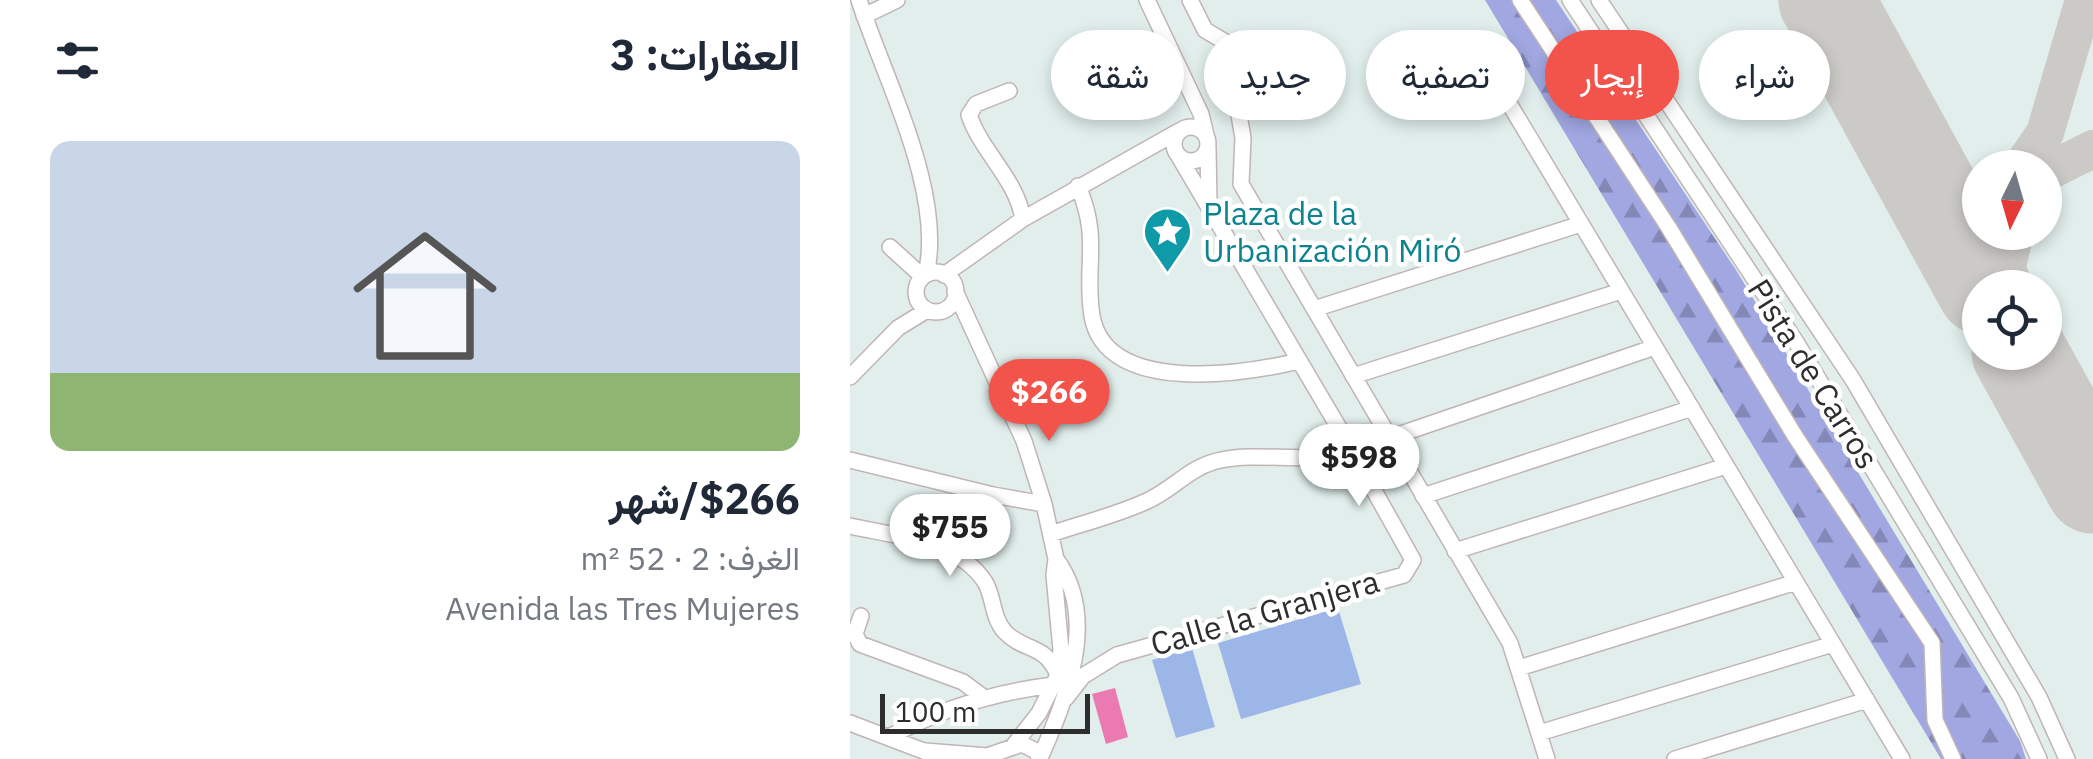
<!DOCTYPE html>
<html lang="ar">
<head>
<meta charset="utf-8">
<style>
  :root { --surface:#fff; --page:#f2f2f3; --text:#1f2937; --muted:#747a83; --accent:#f2534a }
  body { margin:0; font-family:"IBM Plex Sans",Vazirmatn,sans-serif; background:var(--page); color:var(--text); direction:rtl; height:100vh; display:flex; flex-direction:column; font-size:38px; white-space:nowrap }
  * { box-sizing:border-box; margin:0 }
  p { font-size:32px; color:var(--muted) }
  .icon { flex:none; width:55px; height:55px; fill:none; stroke:currentColor; stroke-width:2; stroke-linecap:round; stroke-linejoin:round }
  .map { position:relative; flex:1; overflow:hidden; direction:ltr }
  .details { display:flex; flex-direction:column; background:var(--surface); width:850px }
  .details>* { flex:none }
  .hud { position:absolute; left:30px; top:30px; width:950px; height:90px; direction:rtl; display:flex; gap:20px }
  .needle { width:65px; rotate:185deg }
  .fabs { position:absolute; left:1112px; top:150px; display:grid; gap:20px }
  .fabs a { display:grid; place-items:center; width:100px; height:100px; border-radius:50%; background:var(--surface); box-shadow:0 5px 15px #0003; font-size:50px }
  .scale { position:absolute; left:30px; bottom:25px; width:210px; box-sizing:border-box; padding-left:10px; border:5px solid #2d2d2d; border-top:0; font-size:28px; line-height:35px; white-space:nowrap; color:#2d2d2d; -webkit-text-stroke:8px #fff; paint-order:stroke }
  .price { position:absolute; translate:-50% -85px; padding:0 22px; border-radius:35px; background:#fff; color:#222; font-size:32px; line-height:65px; filter:drop-shadow(0 2px 5px #0008) }
  .price::after { content:''; position:absolute; left:50%; top:60px; width:30px; height:22px; margin-left:-15px; background:inherit; clip-path:polygon(0 0,100% 0,50% 100%) }
  .price.current { background:var(--accent); color:#fff }
  ul { padding:0; list-style:none }
  li { display:grid; align-content:center; gap:20px; height:530px; padding:0 50px }
  li span { display:grid; place-items:center; height:310px; border-radius:20px; color:#555 }
  li>.icon { margin-inline-start:auto }
  span .icon { width:180px; height:180px; fill:#fffc; stroke-width:1 }
  li b { font-size:42px }
  h2 { display:flex; justify-content:space-between; align-items:center; height:120px; padding:0 50px; font-size:42px }
  .chip { padding:0 35px; border-radius:45px; background:var(--surface); box-shadow:0 5px 15px #0003; font-size:35px; line-height:90px }
  .chip.current { background:var(--accent); color:#fff }
  main { display:flex; flex:1; min-height:0 }
  .map>svg:first-child { display:block }
</style>
</head>
<body>
<main>
<div class="map">
<svg width="1243" height="759" viewBox="0 0 1243 759">
  <defs>
    <pattern id="forest-firs" width="22" height="20" patternUnits="userSpaceOnUse" patternTransform="scale(2.5)"><rect width="22" height="20" fill="#a0a7e1"/><path d="M5 1l3.5 6h-7zM16 11l3.5 6h-7z" fill="#8388b7"/></pattern>
  </defs>
  <rect width="100%" height="100%" fill="#e1eeeb"/>
  <path fill="url(#forest-firs)" d="M635 0H706L886 270 1170 741 1176 759H1091Z"/>
  <path fill="#9db6e8" d="M488 608 511 684 391 719 368 643Z
    M342 648 365 727 326 738 302 660Z"/>
  <path fill="#ea7ab1" d="M265 688 278 737 256 744 242 694Z"/>
  <g fill="none" stroke-linecap="round" stroke-linejoin="round">
    <path stroke="#cccac7" stroke-width="38" d="M1060 153C1080 175 1099 191 1130 189
      M1171 168 1195 133 1234 0
      M1195 173 1243 149
      M1152 288 1165 232
      M1207 421 1224 432 1243 434"/>
    <path stroke="#cccac7" stroke-width="95" d="M976 0 1134 288
      M1169 352 1243 486"/>
    <defs>
      <path id="minor" d="M9 0C35 81 95 192 76 275
        M297 0 351 114 356 135
        M340 0 355 30 387 49 394 64 395 82 388 109 393 138 391 184 660 643 697 759
        M670 0 819 228 945 436 1082 643 1085 720 1103 759
        M720 0 946 342 1161 698 1189 759
        M749 0 1003 380 1189 697 1217 759
        M14 16 47 0
        M627 50 1052 759
        M159 91 126 104 119 115C132 153 166 178 173 219
        M324 144a17 17 0 1 1 34 0a17 17 0 1 1-34 0Z
        M358 148 359 204
        M228 186C251 239 234 266 242 316 256 396 394 374 449 361
        M40 247 73 277
        M66 292a20 20 0 1 1 40 0a20 20 0 1 1-40 0Z
        M94 275 173 219 329 131
        M105 291 174 441 194 504 206 559 204 575 211 650 208 675 189 713 164 745
        M464 309 731 224
        M503 376 771 291
        M0 377 48 328 77 310
        M539 438 805 347
        M0 460 143 495 194 504
        M573 496 842 408
        M0 526C44 536 108 540 135 582 144 597 142 618 155 632 174 652 195 643 208 675
        M201 534C233 523 267 515 297 501 324 489 340 466 371 460 414 451 460 466 502 450
        M605 551 876 466
        M11 616 5 634 10 644 113 682 133 697
        M669 668 946 582
        M216 698 233 676 267 655 554 575 563 560 489 428 328 155
        M0 723 84 755
        M689 733 983 644
        M39 737C92 708 144 692 204 685
        M75 751 137 756 172 744 186 751 190 759
        M190 758C216 699 250 618 206 559
        M825 759 1017 700"/>
    </defs>
    <use href="#minor" stroke="#c0b5b4" stroke-width="18"/>
    <use href="#minor" stroke="#fff" stroke-width="15"/>
  </g>
  <defs>
    <symbol id="sight-pin" viewBox="-11 -11 22 30"><path d="M0 17L-7.5 6A9.5 9.5 0 1 1 7.5 6Z" fill="#0f9aa8" stroke="#fff"/><path d="M0-6L1.8-2.2L6-1.7L2.9 1.2L3.7 5.4L0 3.3L-3.7 5.4L-2.9 1.2L-6-1.7L-1.8-2.2Z" fill="#fff"/></symbol>
  </defs>
  <g fill-rule="evenodd">
    <use href="#sight-pin" x="290" y="204" width="55" height="75"/>
  </g>
  <g text-anchor="middle" stroke-width="9" stroke-linejoin="round" paint-order="stroke">
    <g font-size="32" fill="#0d838f" stroke="#fff" text-anchor="start">
      <text x="353" y="225">Plaza de la<tspan x="353" dy="37">Urbanización Miró</tspan></text>
    </g>
    <g font-size="32" fill="#2d2d2d" stroke="#fff">
      <text transform="translate(963 374) rotate(58)" y="11">Pista de Carros</text>
      <text transform="translate(415 613) rotate(-16)" y="11">Calle la Granjera</text>
    </g>
  </g>
</svg>
<div class="fabs">
<a><svg class="needle" viewBox="-14 -14 28 28"><path d="M0-13l5 13h-10z" fill="#e53935"/><path d="M0 13l5-13h-10z" fill="#747a83"/></svg></a>
<a><svg class="icon" aria-label="locate" viewBox="0 0 24 24"><circle cx="12" cy="12" r="6"/><path d="M12 2v4M12 18v4M2 12h4M18 12h4"/></svg></a>
</div>
<div class="scale">100 m</div>
<b class="price current" style="left:199px;top:444px">$266</b>
<b class="price" style="left:509px;top:509px">$598</b>
<b class="price" style="left:100px;top:579px">$755</b>
<div class="hud">
<a class="chip">شراء</a>
<a class="chip current">إيجار</a>
<a class="chip">تصفية</a>
<a class="chip">جديد</a>
<a class="chip">شقة</a>
</div>
</div>
<section class="details">
<h2>العقارات: 3<svg class="icon" aria-label="filters" viewBox="0 0 24 24"><path d="M4 7h16M4 17h16"/><circle cx="9" cy="7" r="2"/><circle cx="15" cy="17" r="2"/></svg></h2>
<ul>
<li><span style="background:linear-gradient(#c9d6e8 75%,#8fb573 0)"><svg class="icon" aria-label="home" viewBox="0 0 24 24"><path d="M3 11l9-7 9 7M6 9v11h12V9"/></svg></span><div><b>$266/شهر</b><p>الغرف: 2 · 52 m²</p><p>Avenida las Tres Mujeres</p></div></li>
</ul>
</section>
</main>
</body>
</html>
